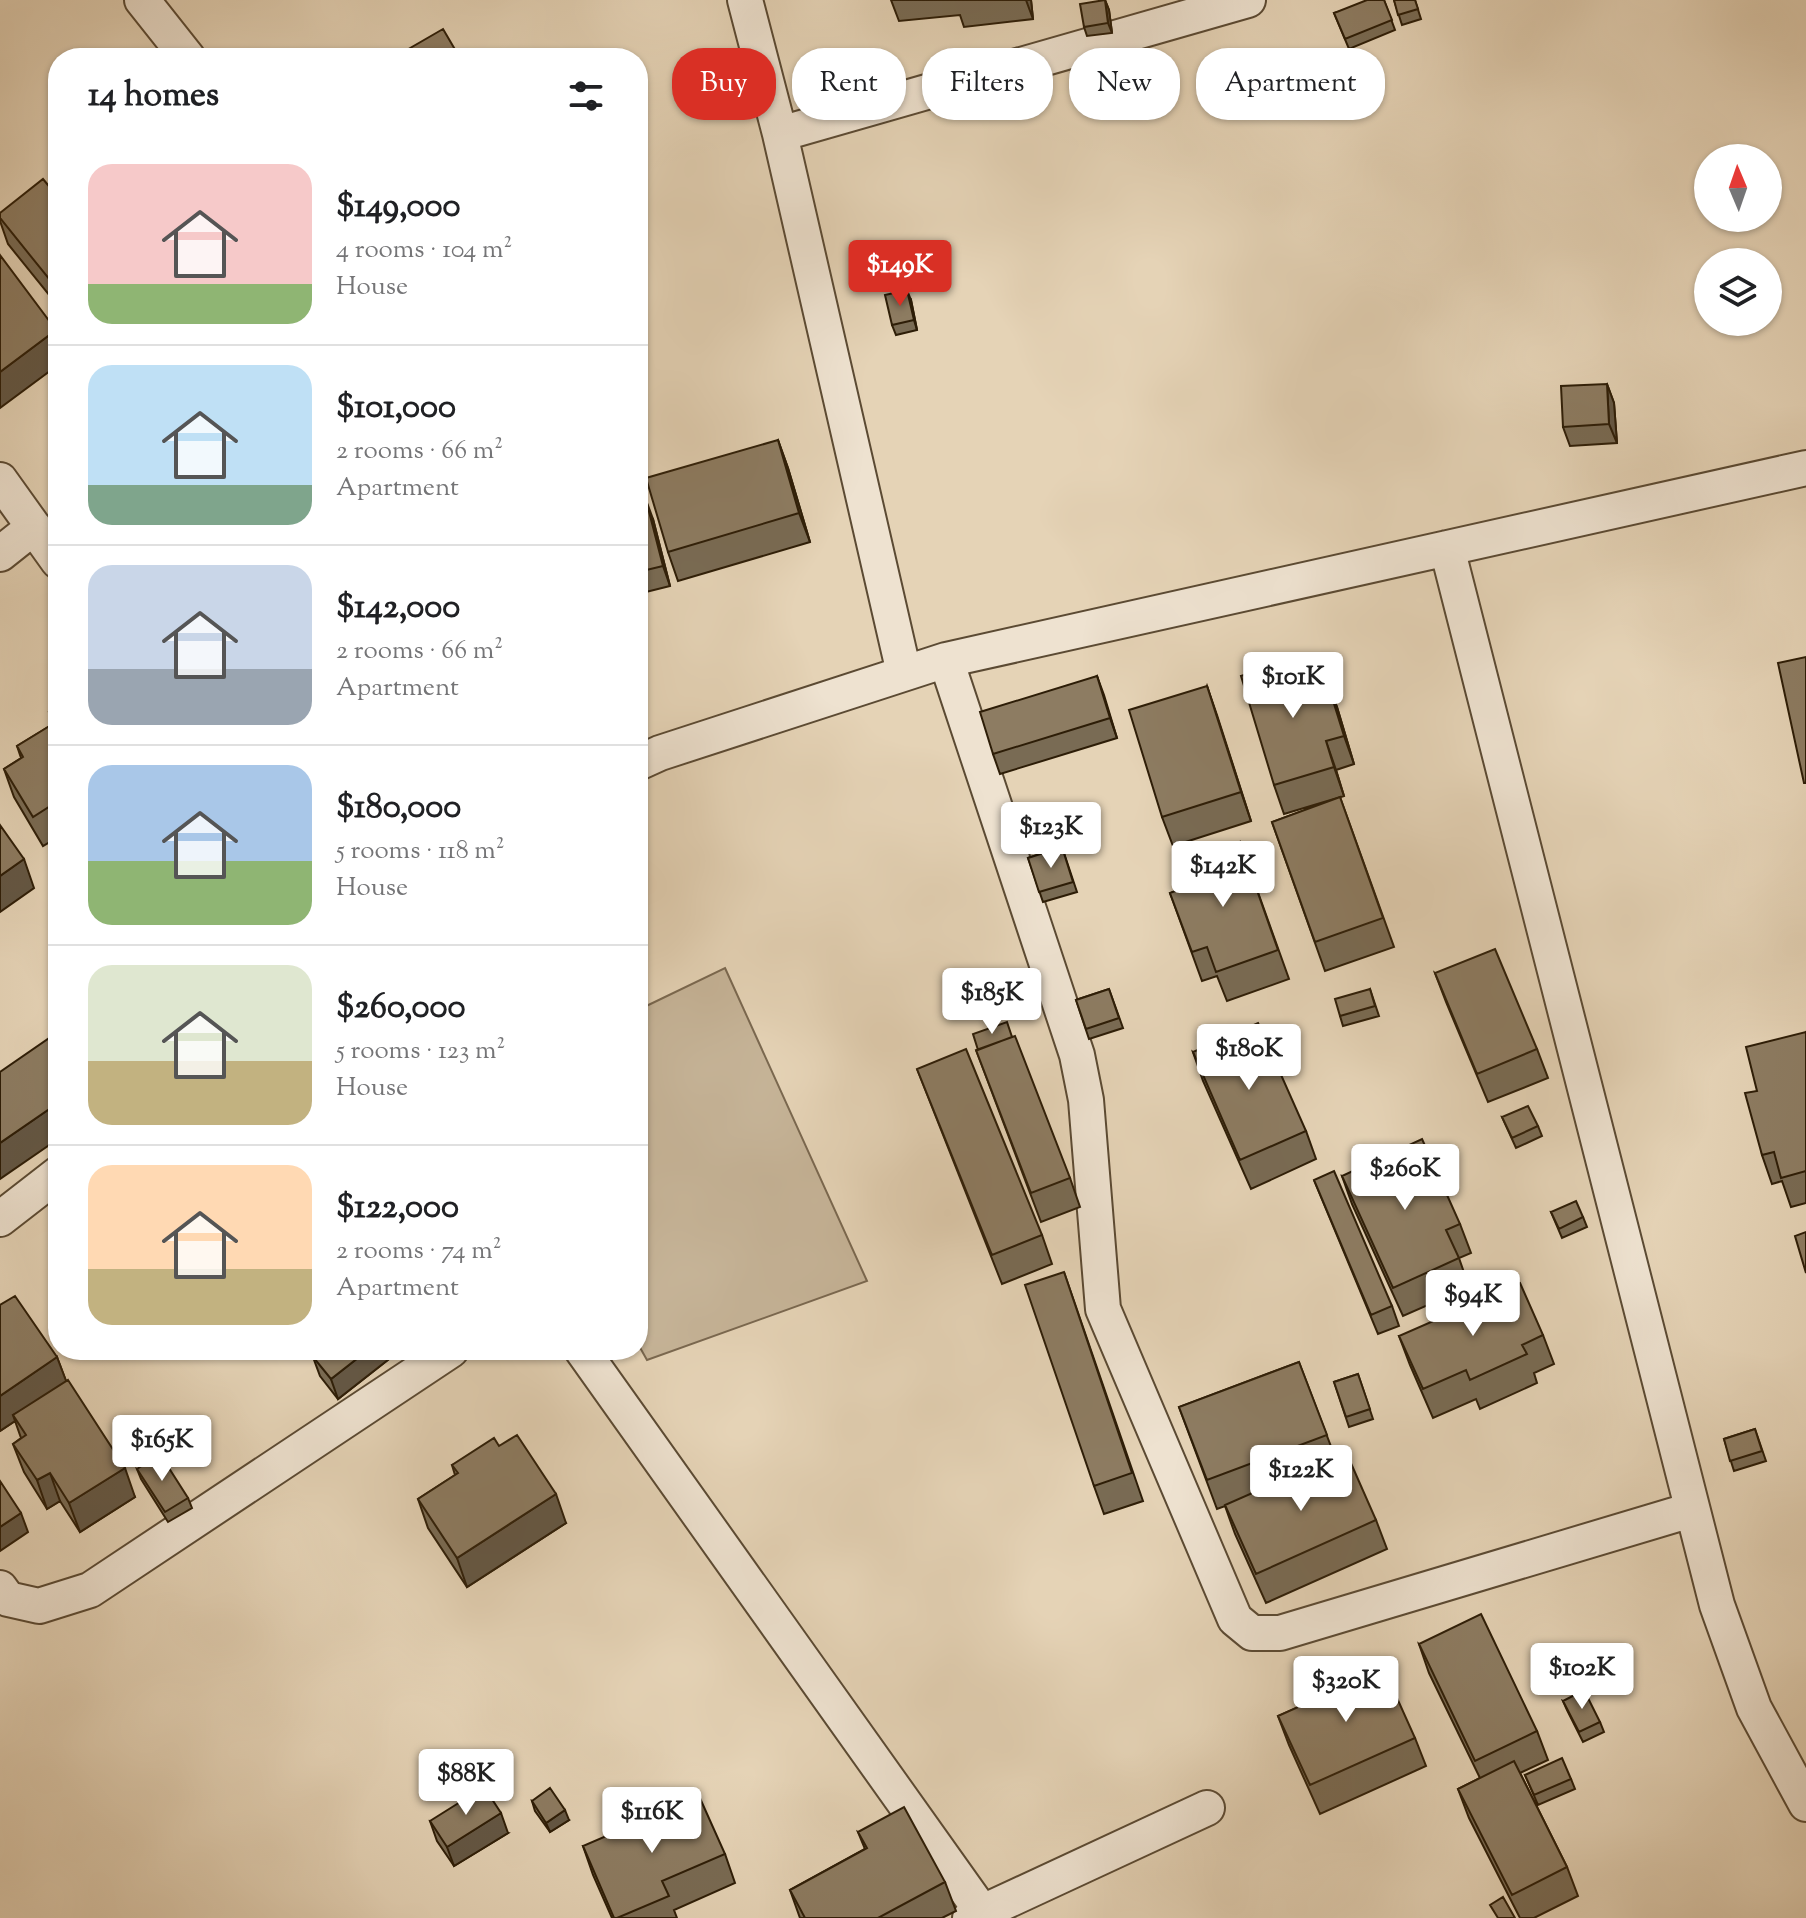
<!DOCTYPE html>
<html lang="en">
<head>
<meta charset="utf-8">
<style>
  :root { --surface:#fff; --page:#f2f2f2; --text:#202124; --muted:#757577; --line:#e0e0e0; --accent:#d93025 }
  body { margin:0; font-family:"Sorts Mill Goudy",serif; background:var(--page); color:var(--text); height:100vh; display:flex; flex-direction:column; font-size:30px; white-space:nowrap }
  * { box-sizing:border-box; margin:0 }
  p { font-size:26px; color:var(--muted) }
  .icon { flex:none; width:44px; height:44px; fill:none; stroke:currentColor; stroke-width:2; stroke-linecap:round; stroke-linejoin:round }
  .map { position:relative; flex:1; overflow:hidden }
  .details { position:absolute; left:48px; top:48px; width:600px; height:1312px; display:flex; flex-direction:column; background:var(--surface); border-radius:32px; box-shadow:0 2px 6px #0004 }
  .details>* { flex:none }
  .top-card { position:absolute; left:672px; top:48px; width:760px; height:72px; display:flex; gap:16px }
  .needle { width:52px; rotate:358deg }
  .controls { position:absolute; left:1694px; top:144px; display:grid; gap:16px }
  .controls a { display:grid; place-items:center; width:88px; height:88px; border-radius:50%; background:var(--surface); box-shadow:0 2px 6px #0004; font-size:40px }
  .price { position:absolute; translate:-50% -68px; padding:0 18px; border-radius:8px; background:#fff; color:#222; font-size:26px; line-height:52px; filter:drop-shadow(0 2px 4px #0008) }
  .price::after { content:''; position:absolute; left:50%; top:48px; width:24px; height:18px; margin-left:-12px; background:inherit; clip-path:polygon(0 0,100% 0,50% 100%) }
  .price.selected { background:var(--accent); color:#fff }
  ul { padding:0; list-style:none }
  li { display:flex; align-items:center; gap:24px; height:200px; padding:0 40px }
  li+li { border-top:2px solid var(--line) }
  li span { display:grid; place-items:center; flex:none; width:224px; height:160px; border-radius:24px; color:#555 }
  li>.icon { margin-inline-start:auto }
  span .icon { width:96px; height:96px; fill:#fffc; stroke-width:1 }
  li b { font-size:34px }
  h2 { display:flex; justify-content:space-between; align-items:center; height:96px; padding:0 40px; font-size:34px }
  .tag { padding:0 28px; border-radius:32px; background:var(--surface); box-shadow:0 2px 6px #0004; font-size:28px; line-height:72px }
  .tag.selected { background:var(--accent); color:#fff }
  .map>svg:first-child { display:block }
</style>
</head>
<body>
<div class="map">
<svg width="1806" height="1918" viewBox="0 0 1806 1918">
  <rect width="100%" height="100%" fill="#e5d3b6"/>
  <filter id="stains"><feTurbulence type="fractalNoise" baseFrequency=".0025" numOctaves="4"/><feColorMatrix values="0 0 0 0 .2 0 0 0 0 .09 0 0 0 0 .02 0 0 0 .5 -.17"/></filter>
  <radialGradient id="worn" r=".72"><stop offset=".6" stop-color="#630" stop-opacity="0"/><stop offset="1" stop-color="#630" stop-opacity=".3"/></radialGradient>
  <path fill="#c6b498" stroke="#7a6850" stroke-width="2" d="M725 968 867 1281 647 1360 638 1344V1010Z"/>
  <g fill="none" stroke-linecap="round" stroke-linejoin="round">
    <defs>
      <path id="street" d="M142 0 188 58
        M745 0 780 134 904 673
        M780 134 1248 0
        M0 480 58 561
        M1447 548 1717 1605 1754 1708 1806 1804
        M0 554 34 527
        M946 660 1077 1055 1086 1100 1103 1309 1235 1619 1252 1633H1280L1691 1510
        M638 763 660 753 946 660 1806 468
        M0 1219 58 1174
        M582 1350 982 1912
        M0 1588 8 1599 39 1606 90 1590 451 1350
        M970 1918 1207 1808"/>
    </defs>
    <use href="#street" stroke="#5b4a33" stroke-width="38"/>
    <use href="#street" stroke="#eee2d0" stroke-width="34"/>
  </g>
  <path fill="#796b54" stroke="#2d1d07" stroke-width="2" d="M891 0H1031L1033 19 964 27 960 15 899 21Z
    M1105 0 1109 10 1112 33 1087 36 1084 27Z
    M1384 0 1395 30 1349 49 1334 13Z
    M1394 0H1415L1421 19 1402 25Z
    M58 197V306L8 244 0 221V213Z
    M911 300 917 330 896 335 892 325Z
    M1607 384 1614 403 1617 443 1570 446 1563 427Z
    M778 440 788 468 810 542 678 581 668 552Z
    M638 502 653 519 670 586 638 594Z
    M1097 676 1117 738 1000 774 993 754Z
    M1326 678 1337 707 1354 764 1336 770 1344 796 1284 814 1274 785 1309 683Z
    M1207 686 1251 821 1173 846 1162 817Z
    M58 706V837L43 846 14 797 4 769 21 758 17 746 53 724 49 712Z
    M1340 797 1394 947 1325 971 1272 822Z
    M1240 842 1289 979 1227 1001 1217 976 1202 981 1170 893 1186 887Z
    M1062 847 1077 892 1043 902 1028 858Z
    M1435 973 1537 1049 1548 1078 1488 1102 1446 1002Z
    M1109 989 1123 1028 1089 1039 1076 1000Z
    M1370 989 1379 1016 1343 1026 1340 1016Z
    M1806 1032V1203L1791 1207 1782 1181 1772 1184 1762 1155 1757 1091Z
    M976 1050 1070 1178 1080 1207 1041 1222Z
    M1193 1052 1306 1131 1316 1159 1251 1189 1203 1081Z
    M917 1069 1042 1235 1052 1264 1002 1284Z
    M1502 1117 1538 1126 1542 1136 1516 1148Z
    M1342 1176 1460 1224 1471 1253 1459 1258 1469 1287 1403 1316 1352 1204Z
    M1314 1180 1392 1306 1399 1326 1378 1334Z
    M1551 1212 1583 1217 1587 1227 1562 1238Z
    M1064 1272 1143 1501 1104 1514 1094 1486Z
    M1543 1335 1554 1364 1534 1373 1537 1383 1480 1409 1476 1399 1433 1418 1410 1365 1399 1336Z
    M322 1350H397L398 1352 338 1399 320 1376 313 1357Z
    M57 1357 66 1381 135 1497 80 1532 60 1501 47 1509 24 1472 13 1444 21 1438 15 1421 0 1431Z
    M1299 1362 1335 1457 1376 1520 1387 1549 1266 1603 1235 1534 1225 1506 1217 1509 1179 1407Z
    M1358 1374 1373 1419 1349 1427 1334 1382Z
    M1755 1429 1766 1461 1734 1471 1724 1439Z
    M499 1446 566 1523 467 1587 428 1528 418 1499 455 1475 452 1465Z
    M137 1469 188 1498 192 1508 168 1522 141 1479Z
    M1419 1644 1537 1731 1548 1760 1520 1773 1567 1867 1578 1896 1534 1918H1520L1469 1818 1458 1789 1480 1778 1429 1673Z
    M1363 1678 1415 1738 1426 1766 1320 1814 1289 1745 1278 1716 1324 1696 1320 1684Z
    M1563 1701 1600 1722 1604 1732 1583 1742 1567 1710Z
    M1525 1775 1571 1779 1575 1789 1538 1805Z
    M532 1801 569 1820 550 1832 535 1811Z
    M430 1821 508 1833 454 1866 437 1841Z
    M858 1832 945 1882 956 1911 942 1918H800L790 1890 865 1849Z
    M583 1846 725 1854 735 1883 674 1910 677 1918H612L593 1875Z"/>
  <path fill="#635745" stroke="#2d1d07" stroke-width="2" d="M1026 0H1031L1033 19Z
    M1105 0 1109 10 1112 33 1108 23Z
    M907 290 911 300 917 330 914 320Z
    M56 330 58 334V365L0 408V372Z
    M1607 384 1614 403 1617 443 1609 424Z
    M778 440 788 468 810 542 799 513Z
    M646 500 653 519 670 586 663 566Z
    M1097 676 1104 695 1117 738 1110 718Z
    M1326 678 1337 707 1354 764 1344 736Z
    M1207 686 1217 715 1251 821 1241 792Z
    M1326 741 1336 770 1344 796 1334 767Z
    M24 859 34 888 0 912V876Z
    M58 1103V1139L0 1179V1143Z
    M368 1350H397L398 1352 338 1399 331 1379Z
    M57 1357 68 1386 13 1415 15 1421 0 1431V1396Z
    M125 1468 135 1497 80 1532 69 1503Z
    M50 1473 60 1501 47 1509 37 1480Z
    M556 1494 566 1523 467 1587 457 1558Z
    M21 1513 28 1532 0 1551V1527Z
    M565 1810 569 1820 550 1832 546 1823Z
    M501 1813 508 1833 454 1866 447 1847Z"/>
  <path fill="#8d7c62" stroke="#2d1d07" stroke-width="2" d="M1105 0 1108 23 1084 27 1080 4Z
    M1367 0H1384L1392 20 1345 39 1334 13Z
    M1394 0H1415L1418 9 1398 15Z
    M443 29 460 58H393Z
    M43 179 58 197V290L0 218V213Z
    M0 255 56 330 0 372Z
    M907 290 914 320 892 325 885 295Z
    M1607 384 1609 424 1563 427 1561 386Z
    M778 440 799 513 668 552 646 478Z
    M646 500 663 566 638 572V502Z
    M1806 657V783H1804L1778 663Z
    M1300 658 1308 683 1326 678 1344 736 1326 741 1334 767 1274 785 1241 676Z
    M1097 676 1110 718 993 754 980 712Z
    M1207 686 1241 792 1162 817 1129 710Z
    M58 706V801L33 817 4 769 23 757 17 746 56 722 49 712Z
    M1340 797 1383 918 1315 942 1272 822Z
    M0 825 24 859 0 876Z
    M1240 842 1278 950 1216 972 1207 947 1192 952 1170 893 1186 887 1178 864Z
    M1062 847 1073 882 1039 892 1028 858Z
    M1495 949 1537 1049 1477 1074 1435 973Z
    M1109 989 1119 1018 1086 1029 1076 1000Z
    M1370 989 1375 1006 1340 1016 1335 999Z
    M1007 1022 1012 1037 978 1050 973 1034Z
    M1258 1023 1306 1131 1240 1160 1193 1052Z
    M58 1032V1103L0 1143V1072Z
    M1806 1032V1171L1781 1178 1774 1152 1762 1155 1745 1093 1757 1091 1746 1047Z
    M1015 1036 1070 1178 1031 1193 976 1050Z
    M966 1049 1042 1235 992 1255 917 1069Z
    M1528 1106 1538 1126 1512 1138 1502 1117Z
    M1422 1139 1460 1224 1446 1230 1459 1258 1393 1288 1342 1176Z
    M1334 1171 1392 1306 1371 1315 1314 1180Z
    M1576 1201 1583 1217 1559 1229 1551 1212Z
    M1806 1232V1273L1795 1236Z
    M1064 1272 1132 1473 1094 1486 1025 1285Z
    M1520 1283 1543 1335 1522 1345 1527 1354 1470 1380 1466 1370 1423 1389 1399 1336Z
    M15 1296 57 1357 0 1396V1305Z
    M322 1350H368L331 1379 313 1357Z
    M1299 1362 1327 1435 1207 1480 1179 1407Z
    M1358 1374 1370 1409 1346 1417 1334 1382Z
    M68 1380 125 1468 69 1503 50 1473 37 1480 13 1444 26 1435 13 1415Z
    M1755 1429 1762 1451 1730 1461 1724 1439Z
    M517 1435 556 1494 457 1558 418 1499 458 1473 452 1465 494 1438 499 1446Z
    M1346 1452 1376 1520 1256 1574 1225 1505Z
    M160 1454 188 1498 165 1512 137 1469Z
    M0 1481 21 1513 0 1527Z
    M1481 1614 1537 1731 1475 1761 1419 1644Z
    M1358 1667 1363 1678 1384 1669 1415 1738 1310 1785 1278 1716 1325 1695 1320 1684Z
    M1584 1690 1600 1722 1579 1732 1563 1701Z
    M1562 1758 1571 1779 1534 1795 1525 1775Z
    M1514 1761 1567 1867 1512 1895 1458 1789Z
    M484 1787 501 1813 447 1847 430 1821Z
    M550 1788 565 1810 546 1823 532 1801Z
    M699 1796 725 1854 662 1881 669 1896 617 1918H614L583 1846Z
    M904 1807 945 1882 878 1918H805L790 1890 867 1848 858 1832Z
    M1503 1897 1515 1918H1498L1490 1905Z"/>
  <rect width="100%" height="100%" filter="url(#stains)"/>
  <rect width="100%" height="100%" fill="url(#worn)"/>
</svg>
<div class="controls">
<a><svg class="needle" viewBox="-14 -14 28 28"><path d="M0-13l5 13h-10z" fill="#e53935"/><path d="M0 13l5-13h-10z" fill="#757577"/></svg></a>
<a><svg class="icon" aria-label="layers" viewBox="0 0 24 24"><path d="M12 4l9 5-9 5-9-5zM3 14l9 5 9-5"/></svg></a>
</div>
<b class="price selected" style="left:900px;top:308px">$149K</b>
<b class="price" style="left:1293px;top:720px">$101K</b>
<b class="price" style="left:1051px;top:870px">$123K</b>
<b class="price" style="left:1223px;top:909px">$142K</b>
<b class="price" style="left:992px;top:1036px">$185K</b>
<b class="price" style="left:1249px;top:1092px">$180K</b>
<b class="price" style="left:1405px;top:1212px">$260K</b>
<b class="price" style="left:1473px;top:1338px">$94K</b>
<b class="price" style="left:162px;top:1483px">$165K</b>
<b class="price" style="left:1301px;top:1513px">$122K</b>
<b class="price" style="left:1582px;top:1711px">$102K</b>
<b class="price" style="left:1346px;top:1724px">$320K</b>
<b class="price" style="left:466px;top:1817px">$88K</b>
<b class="price" style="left:652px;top:1855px">$116K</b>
<div class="top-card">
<a class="tag selected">Buy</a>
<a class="tag">Rent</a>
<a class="tag">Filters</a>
<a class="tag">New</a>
<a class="tag">Apartment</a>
</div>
<section class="details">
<h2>14 homes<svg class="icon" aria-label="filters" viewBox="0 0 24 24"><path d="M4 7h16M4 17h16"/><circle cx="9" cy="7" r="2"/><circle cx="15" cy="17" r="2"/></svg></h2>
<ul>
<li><span style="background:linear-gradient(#f6c9c9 75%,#8fb573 0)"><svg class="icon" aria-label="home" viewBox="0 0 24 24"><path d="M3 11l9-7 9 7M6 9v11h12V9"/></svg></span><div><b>$149,000</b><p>4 rooms · 104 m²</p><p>House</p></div></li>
<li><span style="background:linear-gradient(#bfe0f5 75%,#7fa58c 0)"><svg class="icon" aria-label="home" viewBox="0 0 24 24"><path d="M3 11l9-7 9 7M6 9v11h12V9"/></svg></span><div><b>$101,000</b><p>2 rooms · 66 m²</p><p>Apartment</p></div></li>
<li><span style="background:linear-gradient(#c9d6e8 65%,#9aa5b1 0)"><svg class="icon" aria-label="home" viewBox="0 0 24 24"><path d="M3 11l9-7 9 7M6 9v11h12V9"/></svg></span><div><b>$142,000</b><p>2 rooms · 66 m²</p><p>Apartment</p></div></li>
<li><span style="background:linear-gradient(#a9c7e8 60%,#8fb573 0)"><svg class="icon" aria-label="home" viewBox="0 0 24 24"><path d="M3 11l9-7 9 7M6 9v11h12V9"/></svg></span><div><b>$180,000</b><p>5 rooms · 118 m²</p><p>House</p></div></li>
<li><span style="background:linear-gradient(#dfe7d0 60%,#c2b280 0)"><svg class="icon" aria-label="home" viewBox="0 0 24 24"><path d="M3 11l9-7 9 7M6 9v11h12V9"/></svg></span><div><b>$260,000</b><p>5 rooms · 123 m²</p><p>House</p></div></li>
<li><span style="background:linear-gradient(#ffd9b3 65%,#c2b280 0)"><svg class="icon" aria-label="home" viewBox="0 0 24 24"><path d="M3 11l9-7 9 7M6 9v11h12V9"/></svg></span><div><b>$122,000</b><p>2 rooms · 74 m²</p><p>Apartment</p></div></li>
</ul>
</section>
</div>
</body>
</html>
